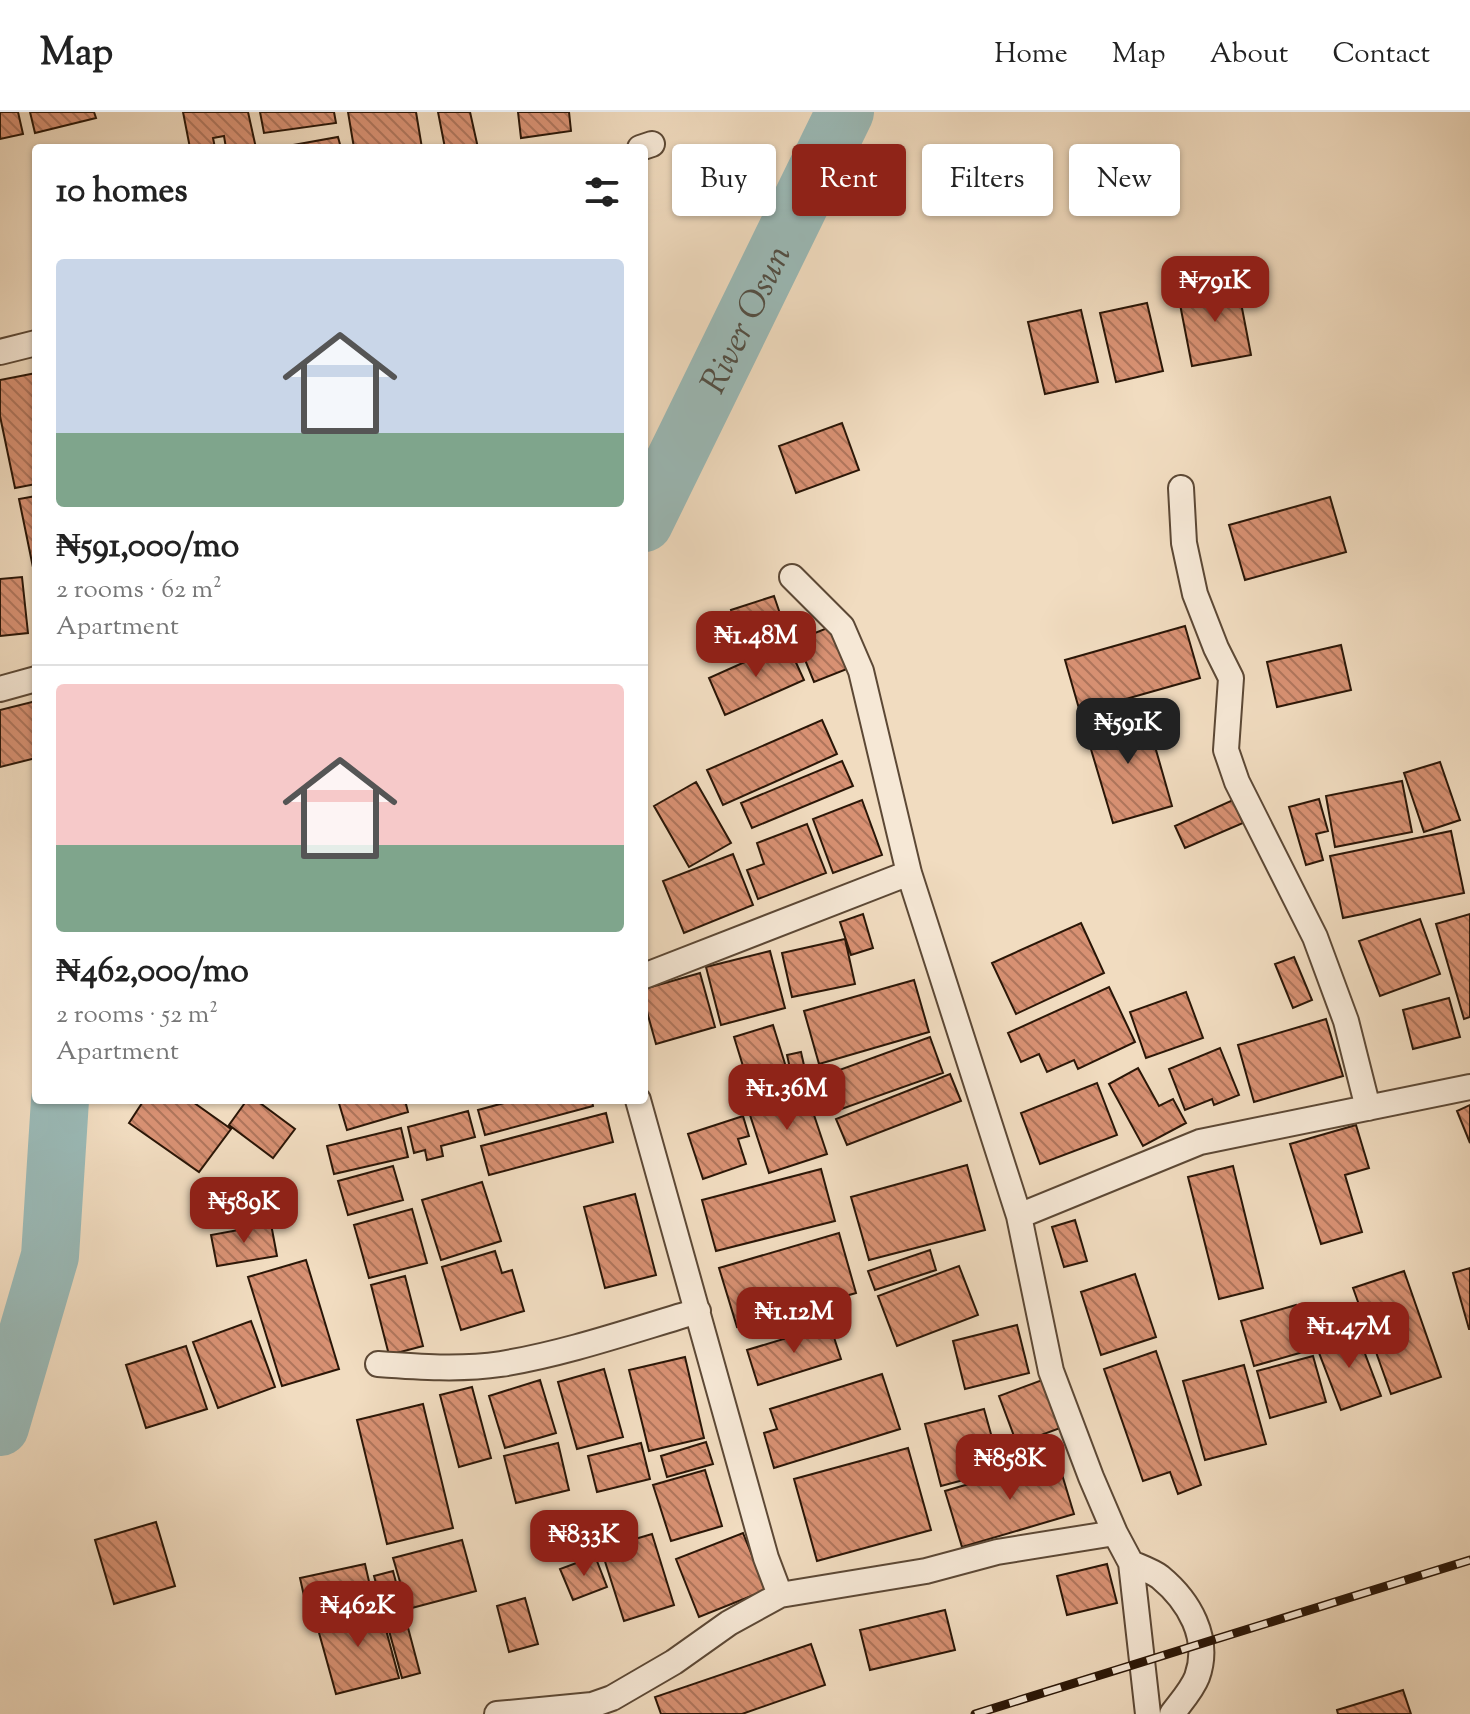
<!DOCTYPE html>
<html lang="en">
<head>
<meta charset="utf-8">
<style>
  :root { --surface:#fff; --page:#f2f2f2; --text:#222; --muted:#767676; --line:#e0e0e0; --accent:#8f2418 }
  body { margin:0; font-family:"Sorts Mill Goudy",serif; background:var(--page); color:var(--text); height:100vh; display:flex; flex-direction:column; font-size:30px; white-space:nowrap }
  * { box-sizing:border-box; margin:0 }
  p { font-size:26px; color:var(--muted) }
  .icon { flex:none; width:44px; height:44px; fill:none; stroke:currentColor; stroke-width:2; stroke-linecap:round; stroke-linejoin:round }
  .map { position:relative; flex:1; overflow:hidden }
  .side { position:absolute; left:32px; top:32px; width:616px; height:960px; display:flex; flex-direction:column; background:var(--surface); border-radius:8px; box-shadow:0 2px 6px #0004 }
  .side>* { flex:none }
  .hud { position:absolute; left:672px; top:32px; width:678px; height:72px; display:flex; gap:16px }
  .price { position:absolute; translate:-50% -68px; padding:0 18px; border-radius:16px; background:var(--accent); color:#fff; font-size:26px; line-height:52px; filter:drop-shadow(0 2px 4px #0008) }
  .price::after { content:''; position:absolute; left:50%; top:48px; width:24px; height:18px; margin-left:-12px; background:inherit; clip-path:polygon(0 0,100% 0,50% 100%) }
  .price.active { background:#222; color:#fff }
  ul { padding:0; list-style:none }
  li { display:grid; align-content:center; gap:16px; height:424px; padding:0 24px }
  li+li { border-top:2px solid var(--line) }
  li span { display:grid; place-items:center; height:248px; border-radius:8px; color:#555 }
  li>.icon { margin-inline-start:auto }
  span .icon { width:144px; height:144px; fill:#fffc; stroke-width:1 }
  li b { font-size:34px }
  h2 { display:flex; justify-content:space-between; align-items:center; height:96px; padding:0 24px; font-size:34px }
  .chip { padding:0 28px; border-radius:8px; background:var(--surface); box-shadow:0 2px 6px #0004; font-size:28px; line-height:72px }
  .chip.active { background:var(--accent); color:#fff }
  header { display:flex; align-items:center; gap:48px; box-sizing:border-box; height:112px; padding:0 40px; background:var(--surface); border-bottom:2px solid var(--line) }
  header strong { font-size:38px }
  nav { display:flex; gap:44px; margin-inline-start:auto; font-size:28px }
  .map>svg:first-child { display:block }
</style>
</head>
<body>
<header>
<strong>Map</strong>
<nav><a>Home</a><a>Map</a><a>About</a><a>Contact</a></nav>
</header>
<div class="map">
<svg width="1470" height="1602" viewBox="0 0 1470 1602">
  <defs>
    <pattern id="building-back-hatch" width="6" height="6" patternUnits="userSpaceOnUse" patternTransform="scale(2)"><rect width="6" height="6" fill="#d89173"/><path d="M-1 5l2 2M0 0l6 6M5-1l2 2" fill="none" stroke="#af755c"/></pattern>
  </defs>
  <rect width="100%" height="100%" fill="#f1dcc0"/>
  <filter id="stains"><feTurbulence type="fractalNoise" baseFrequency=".0025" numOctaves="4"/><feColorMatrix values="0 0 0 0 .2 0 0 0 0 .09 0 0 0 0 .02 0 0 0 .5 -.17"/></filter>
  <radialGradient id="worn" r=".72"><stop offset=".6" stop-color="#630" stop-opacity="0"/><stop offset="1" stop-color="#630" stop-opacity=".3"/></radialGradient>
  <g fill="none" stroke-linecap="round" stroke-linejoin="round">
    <g stroke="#9bbab7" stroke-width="58">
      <path id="s1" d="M644 411 845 0"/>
      <path d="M0 1315 50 1144 60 988"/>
    </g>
  </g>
  <path fill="url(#building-back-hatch)" stroke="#2a1607" stroke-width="2" d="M0 0H18L23 22 0 27Z
    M30 0H94L96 6 35 21Z
    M183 0H248L256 36H226L224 24 213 26 215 36H190Z
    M260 0H334L336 11 264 21Z
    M348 0H416L422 36H354Z
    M438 0H470L478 36H445Z
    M518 0H569L571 19 521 26Z
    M338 25 341 36 282 35Z
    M1237 170 1251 243 1192 254 1178 182Z
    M1147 191 1163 259 1116 270 1100 201Z
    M1081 198 1098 270 1045 282 1028 210Z
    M36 261V372L15 376 0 304V268Z
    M842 311 859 358 796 381 779 334Z
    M36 384V470L19 387Z
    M1330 385 1346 440 1245 468 1229 413Z
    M22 465 28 521 0 524V467Z
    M774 484 789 528 745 542 731 498Z
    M835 513 852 555 814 570 797 528Z
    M1185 514 1200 566 1080 600 1065 548Z
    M787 531 804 568 725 603 709 566Z
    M1341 533 1351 578 1277 595 1267 550Z
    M36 589V646L0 655V598Z
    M1144 596 1172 694 1113 711 1084 614Z
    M822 608 837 642 723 693 707 658Z
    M842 649 853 674 752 716 741 691Z
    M1440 650 1460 708 1424 720 1404 661Z
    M1402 669 1412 720 1335 735 1326 684Z
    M696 670 731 731 689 755 654 694Z
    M1319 687 1328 719 1316 722 1323 748 1306 753 1289 695Z
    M862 688 882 743 833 761 813 707Z
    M1233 688 1243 711 1185 736 1175 714Z
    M807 712 826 761 758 787 747 758 764 752 757 731Z
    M1451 719 1464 781 1343 806 1330 744Z
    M733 742 753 793 684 821 663 769Z
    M863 802 873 836 851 843 840 810Z
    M1470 802V905L1464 907 1436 812Z
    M1420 807 1440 862 1380 884 1359 829Z
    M1081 811 1104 861 1016 902 992 851Z
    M845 827 855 872 792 885 782 841Z
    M770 839 785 896 721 913 706 855Z
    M1294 845 1312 888 1293 896 1275 852Z
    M700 861 715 915 656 932 644 889V877Z
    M914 868 929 920 819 952 804 899Z
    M1109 875 1135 930 1078 957 1074 948 1047 960 1039 942 1021 950 1008 921Z
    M1186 880 1203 926 1146 946 1130 900Z
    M1449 886 1460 925 1413 937 1403 898Z
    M1326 907 1343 964 1254 990 1238 933Z
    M773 913 790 968 751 980 734 925Z
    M930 925 943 961 833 1000 820 965Z
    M1220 936 1239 983 1214 993 1212 987 1185 998 1169 957Z
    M801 940 808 971 794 974 787 943Z
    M1138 956 1159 994 1173 987 1186 1011 1143 1034 1109 972Z
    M950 962 961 989 847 1033 836 1007Z
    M1097 971 1117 1023 1040 1052 1021 1001Z
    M806 979 827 1042 769 1061 748 997Z
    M144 988H190L231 1017 199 1060 129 1011Z
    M247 988H256L295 1017 273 1046 229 1013Z
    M338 988H405L408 1000 347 1018Z
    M515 988H592L593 994 485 1023 478 998Z
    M1470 993V1031L1457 999Z
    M468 999 475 1025 441 1034 443 1044 427 1048 425 1038 414 1041 408 1015Z
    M606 1001 613 1030 489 1063 481 1034Z
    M743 1004 749 1024 738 1027 746 1052 703 1067 688 1022Z
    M1356 1013 1369 1056 1345 1063 1362 1120 1321 1132 1290 1032Z
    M401 1016 408 1045 334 1062 327 1034Z
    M967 1053 985 1118 869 1148 851 1085Z
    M393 1054 403 1088 348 1103 338 1069Z
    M1233 1054 1263 1176 1219 1187 1188 1065Z
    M821 1057 835 1109 716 1139 702 1088Z
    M482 1070 501 1129 441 1148 422 1088Z
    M291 1075 295 1101 244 1108 240 1082Z
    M635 1082 656 1163 605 1176 584 1095Z
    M412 1097 427 1151 369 1166 354 1113Z
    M1075 1108 1087 1149 1064 1155 1052 1115Z
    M271 1112 277 1144 217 1154 211 1123Z
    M839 1121 856 1181 737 1215 719 1156Z
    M930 1138 936 1158 875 1178 868 1159Z
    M495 1139 502 1161 512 1158 524 1199 461 1218 442 1155Z
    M306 1148 339 1257 282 1274 248 1165Z
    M959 1154 978 1203 897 1234 878 1184Z
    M1470 1156V1217H1469L1453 1161Z
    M1404 1159 1441 1265 1391 1282 1353 1176Z
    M1135 1162 1156 1225 1101 1243 1081 1180Z
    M405 1164 423 1234 389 1243 371 1173Z
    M1296 1193 1310 1238 1254 1254 1241 1209Z
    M251 1209 275 1275 218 1296 193 1230Z
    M830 1213 841 1247 758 1273 747 1238Z
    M1017 1213 1029 1261 965 1277 953 1229Z
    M1356 1218 1381 1284 1341 1298 1316 1233Z
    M186 1234 207 1297 146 1316 126 1253Z
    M1156 1239 1201 1373 1178 1382 1170 1360 1143 1369 1104 1257Z
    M1313 1244 1326 1290 1270 1306 1257 1259Z
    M685 1245 704 1326 649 1339 629 1258Z
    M1244 1253 1266 1332 1205 1348 1183 1269Z
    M604 1257 623 1325 577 1337 558 1270Z
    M882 1262 900 1317 774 1356 764 1321 777 1317 770 1297Z
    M1045 1267 1063 1315 1017 1332 999 1284Z
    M540 1268 556 1321 505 1336 489 1284Z
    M472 1275 491 1346 459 1355 440 1283Z
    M423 1292 453 1416 387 1432 357 1308Z
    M984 1297 1001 1358 941 1374 925 1312Z
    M706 1330 713 1352 667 1365 661 1344Z
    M558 1331 569 1378 516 1391 504 1344Z
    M641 1331 650 1367 597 1380 588 1344Z
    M908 1336 931 1418 817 1449 794 1367Z
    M1057 1346 1074 1402 962 1435 945 1379Z
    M705 1358 722 1414 671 1429 653 1373Z
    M156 1410 175 1474 114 1492 95 1428Z
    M743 1421 766 1478 699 1505 676 1447Z
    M652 1422 674 1493 624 1509 601 1437Z
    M462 1428 476 1479 408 1497 393 1446Z
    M595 1444 607 1475 573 1488 560 1457Z
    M365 1452 373 1487 308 1502 300 1466Z
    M1107 1452 1117 1491 1067 1503 1057 1464Z
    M393 1459 420 1561 402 1566 374 1464Z
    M525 1486 538 1532 509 1540 497 1494Z
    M379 1492 399 1566 336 1582 316 1510Z
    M945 1498 955 1538 870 1558 860 1518Z
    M811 1532 825 1573 742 1602H661L655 1585Z
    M1403 1578 1411 1602H1338L1337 1598Z"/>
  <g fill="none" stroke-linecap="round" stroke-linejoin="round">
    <defs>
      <path id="street" d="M640 36 652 32
        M0 240 36 231
        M1181 376 1184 431 1195 482 1216 536 1231 566 1226 638 1237 670 1315 825 1346 909 1368 996
        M792 465 842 515 861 559 909 761 1019 1104 1051 1259 1091 1365 1115 1421 1131 1451 1148 1602
        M0 577 36 567
        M644 864 909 761
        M638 988 766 1446 780 1483 926 1459 997 1440 1115 1421
        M1019 1104 1200 1030 1470 975
        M378 1252C419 1255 461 1258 501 1252 568 1241 633 1218 698 1199
        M1131 1451C1140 1455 1152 1459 1160 1465 1189 1489 1211 1526 1197 1565 1192 1578 1180 1591 1172 1602
        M497 1602 592 1593 612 1586 674 1550 729 1511 780 1483"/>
    </defs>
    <use href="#street" stroke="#5c4835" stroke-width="28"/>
    <use href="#street" stroke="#f6e8d6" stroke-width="24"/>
    <defs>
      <path id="rail" d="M975 1602 1470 1448"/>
    </defs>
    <use href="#rail" stroke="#2a1607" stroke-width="9"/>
    <use href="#rail" stroke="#f6e8d6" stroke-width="6" stroke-dasharray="18" stroke-linecap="butt"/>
  </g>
  <g text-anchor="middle" stroke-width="8" stroke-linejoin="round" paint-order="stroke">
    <g font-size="36" font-style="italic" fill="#524f45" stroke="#f6e8d6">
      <text dy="13" stroke="none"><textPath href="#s1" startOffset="228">River Osun</textPath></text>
    </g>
  </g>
  <rect width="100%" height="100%" filter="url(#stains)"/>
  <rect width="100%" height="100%" fill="url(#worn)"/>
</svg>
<b class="price" style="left:1215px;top:212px">₦791K</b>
<b class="price" style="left:756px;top:567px">₦1.48M</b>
<b class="price active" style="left:1128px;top:654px">₦591K</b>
<b class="price" style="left:787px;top:1020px">₦1.36M</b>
<b class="price" style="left:244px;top:1133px">₦589K</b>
<b class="price" style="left:794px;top:1243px">₦1.12M</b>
<b class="price" style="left:1349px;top:1258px">₦1.47M</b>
<b class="price" style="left:1010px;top:1390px">₦858K</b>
<b class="price" style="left:584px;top:1466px">₦833K</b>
<b class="price" style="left:358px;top:1537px">₦462K</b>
<div class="hud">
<a class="chip">Buy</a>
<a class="chip active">Rent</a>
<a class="chip">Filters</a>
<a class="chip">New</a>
</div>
<section class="side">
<h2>10 homes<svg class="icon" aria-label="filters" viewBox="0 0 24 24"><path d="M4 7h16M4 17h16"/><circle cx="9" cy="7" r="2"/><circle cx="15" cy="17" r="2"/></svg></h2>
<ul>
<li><span style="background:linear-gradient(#c9d6e8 70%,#7fa58c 0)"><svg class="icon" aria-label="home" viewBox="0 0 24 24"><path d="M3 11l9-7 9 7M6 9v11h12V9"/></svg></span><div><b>₦591,000/mo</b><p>2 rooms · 62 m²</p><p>Apartment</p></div></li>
<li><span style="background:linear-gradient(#f6c9c9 65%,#7fa58c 0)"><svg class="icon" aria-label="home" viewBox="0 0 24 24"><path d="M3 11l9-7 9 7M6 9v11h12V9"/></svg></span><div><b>₦462,000/mo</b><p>2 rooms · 52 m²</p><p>Apartment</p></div></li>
</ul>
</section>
</div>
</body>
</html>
